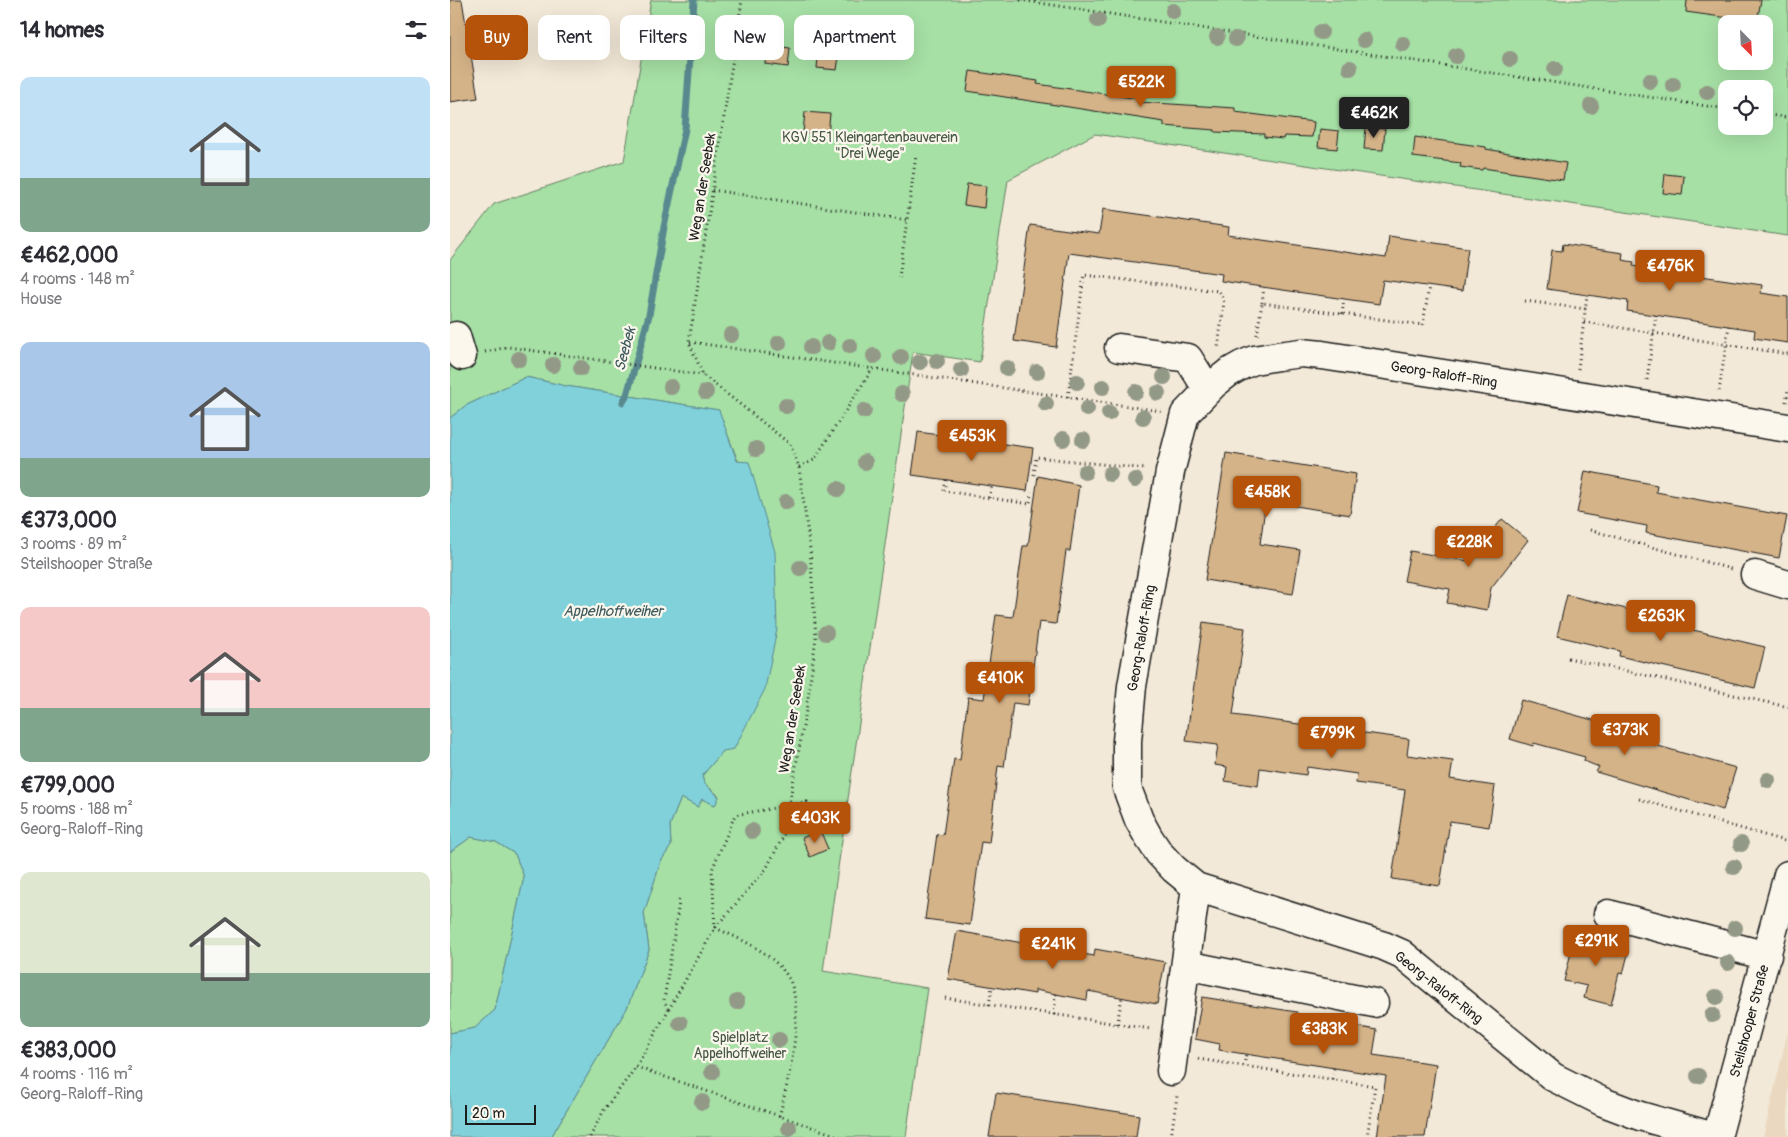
<!DOCTYPE html>
<html lang="en">
<head>
<meta charset="utf-8">
<style>
  :root { --surface:#fff; --page:#f2f2f3; --text:#2b2b33; --muted:#7c7c81; --accent:#b45309 }
  body { margin:0; font-family:Pangolin,sans-serif; background:var(--page); color:var(--text); height:100vh; display:flex; flex-direction:column; font-size:19px; white-space:nowrap }
  * { box-sizing:border-box; margin:0 }
  p { font-size:16px; color:var(--muted) }
  .icon { flex:none; width:28px; height:28px; fill:none; stroke:currentColor; stroke-width:2; stroke-linecap:round; stroke-linejoin:round }
  .map { position:relative; flex:1; overflow:hidden }
  .side { display:flex; flex-direction:column; background:var(--surface); width:450px }
  .side>* { flex:none }
  .guide { position:absolute; left:15px; top:15px; width:475px; height:45px; display:flex; gap:10px }
  .needle { width:32px; rotate:156deg }
  .controls { position:absolute; left:1268px; top:15px; display:grid; gap:10px }
  .controls a { display:grid; place-items:center; width:55px; height:55px; border-radius:10px; background:var(--surface); box-shadow:0 5px 20px #0002; font-size:25px }
  .scale { position:absolute; left:15px; bottom:12px; width:71px; box-sizing:border-box; padding-left:5px; border:2px solid #1c1c1c; border-top:0; font-size:14px; line-height:18px; white-space:nowrap; color:#1c1c1c; -webkit-text-stroke:4px #fbf7ec; paint-order:stroke }
  .price { position:absolute; translate:-50% -42px; padding:0 11px; border-radius:5px; background:var(--accent); color:#fff; font-size:16px; line-height:32px; filter:drop-shadow(0 1px 2px #0008) }
  .price::after { content:''; position:absolute; left:50%; top:30px; width:15px; height:11px; margin-left:-8px; background:inherit; clip-path:polygon(0 0,100% 0,50% 100%) }
  .price.current { background:#222; color:#fff }
  ul { padding:0; list-style:none }
  li { display:grid; align-content:center; gap:10px; height:265px; padding:0 20px }
  li span { display:grid; place-items:center; height:155px; border-radius:10px; color:#555 }
  li>.icon { margin-inline-start:auto }
  span .icon { width:90px; height:90px; fill:#fffc; stroke-width:1 }
  li b { font-size:21px }
  h2 { display:flex; justify-content:space-between; align-items:center; height:60px; padding:0 20px; font-size:21px }
  .tag { padding:0 18px; border-radius:10px; background:var(--surface); box-shadow:0 5px 20px #0002; font-size:18px; line-height:45px }
  .tag.current { background:var(--accent); color:#fff }
  main { display:flex; flex:1; min-height:0 }
  .map>svg:first-child { display:block }
</style>
</head>
<body>
<main>
<section class="side">
<h2>14 homes<svg class="icon" aria-label="filters" viewBox="0 0 24 24"><path d="M4 7h16M4 17h16"/><circle cx="9" cy="7" r="2"/><circle cx="15" cy="17" r="2"/></svg></h2>
<ul>
<li><span style="background:linear-gradient(#bfe0f5 65%,#7fa58c 0)"><svg class="icon" aria-label="home" viewBox="0 0 24 24"><path d="M3 11l9-7 9 7M6 9v11h12V9"/></svg></span><div><b>€462,000</b><p>4 rooms · 148 m²</p><p>House</p></div></li>
<li><span style="background:linear-gradient(#a9c7e8 75%,#7fa58c 0)"><svg class="icon" aria-label="home" viewBox="0 0 24 24"><path d="M3 11l9-7 9 7M6 9v11h12V9"/></svg></span><div><b>€373,000</b><p>3 rooms · 89 m²</p><p>Steilshooper Straße</p></div></li>
<li><span style="background:linear-gradient(#f6c9c9 65%,#7fa58c 0)"><svg class="icon" aria-label="home" viewBox="0 0 24 24"><path d="M3 11l9-7 9 7M6 9v11h12V9"/></svg></span><div><b>€799,000</b><p>5 rooms · 188 m²</p><p>Georg-Raloff-Ring</p></div></li>
<li><span style="background:linear-gradient(#dfe7d0 65%,#7fa58c 0)"><svg class="icon" aria-label="home" viewBox="0 0 24 24"><path d="M3 11l9-7 9 7M6 9v11h12V9"/></svg></span><div><b>€383,000</b><p>4 rooms · 116 m²</p><p>Georg-Raloff-Ring</p></div></li>
</ul>
</section>
<div class="map">
<svg width="1338" height="1137" viewBox="0 0 1338 1137">
  <rect width="100%" height="100%" fill="#f3e9d8"/>
  <filter id="ink" filterUnits="userSpaceOnUse"><feTurbulence type="fractalNoise" baseFrequency=".02" numOctaves="2"/><feDisplacementMap in="SourceGraphic" scale="10" xChannelSelector="R" yChannelSelector="G"/><feConvolveMatrix kernelMatrix="1 2 1 2 8 2 1 2 1" color-interpolation-filters="sRGB"/></filter>
  <g filter="url(#ink)">
    <path fill="#ead9c0" d="M1338 1031V1137H1313Z"/>
    <path fill="#a6e0a5" stroke="#617e60" fill-rule="evenodd" d="M201 0H1338V236L645 134 558 180 530 362 463 352 373 971 477 988 456 1137H101L177 1008 199 950 194 913 211 861 221 846 220 825 231 798 248 807 252 799 265 805 269 796 254 783 252 776 273 751 288 461 268 410 116 386 76 377 15 406 0 418V260L44 204 174 161ZM1276 24H1314V61H1276ZM1276 89H1314V126H1276Z
      M21 837 46 842 65 854 74 877 45 1010 25 1028 0 1033V852Z"/>
    <path fill="#81d1db" stroke="#59898f" d="M76 377 116 386 269 410 287 461 299 462 325 552 327 629 315 689 284 749 273 751 252 776 254 783 269 797 265 805 252 799 248 807 231 798 220 825 221 846 211 861 194 913 199 950 177 1008 101 1137H0V1033L25 1028 45 1010 74 877 65 854 46 842 21 837 0 852V418L15 406Z"/>
    <g fill="none" stroke-linecap="round" stroke-linejoin="round">
      <path stroke="#59898f" stroke-width="7" d="M173 402 177 395 199 315 214 227 235 129 244 0"/>
    </g>
    <path fill="#d5b388" stroke="#1c1c1c" d="M0 0H12L28 98 0 102Z
      M1237 0H1311L1307 22 1236 12Z
      M317 45 340 48 338 67 315 64Z
      M369 47 390 49 387 70 367 68Z
      M520 71 588 81 587 84 689 99V102L785 108V112L864 122 862 137 834 136 833 139 814 137V134L765 132V130L714 126V122L517 91Z
      M355 112 380 114 378 135 353 133Z
      M916 127 935 129 933 150 914 149Z
      M870 129 889 131 887 149 868 147Z
      M965 137 1036 147V149L1116 163 1113 180 1033 168 1032 170 1010 167 1011 163 963 157Z
      M1215 174 1234 176 1232 195 1213 193Z
      M517 184 536 186 534 208 514 205Z
      M653 209 779 227 778 235 936 258 939 236 1018 248 1012 291 933 280 929 304 771 281 772 274 619 253 606 347 564 341 580 225 649 234Z
      M1113 244 1173 253 1172 260 1184 262 1183 266 1312 285 1311 293 1338 297V343L1304 338 1305 330 1177 311 1178 301 1097 289 1102 250 1112 251Z
      M468 432 583 448 577 491 462 475Z
      M776 453 906 474 900 515 816 501 810 544 850 550 843 594 755 580Z
      M1135 471 1207 485 1206 492 1337 516 1329 558 1196 533 1197 526 1127 513Z
      M588 476 629 485 620 551H616L606 624 589 622 578 705 563 703 554 767 548 766 539 843 531 842 520 925 475 919 487 834 493 835 504 759 510 760 518 697 534 699 546 615 563 617 573 546H578Z
      M1052 519 1078 540 1041 588 1037 610 997 603 1000 589 954 581 960 551 1019 561Z
      M1117 595 1189 612 1188 617 1315 647 1305 688 1169 656 1170 651 1107 636Z
      M753 622 795 628 783 715 959 739 957 755 1003 761 1000 779 1045 786 1039 827 1000 821 990 886 942 879 955 790 906 783 907 774 857 767 856 775 810 768 808 786 775 781 777 767 765 765 768 745 736 741Z
      M1071 700 1150 722 1148 729 1286 768 1273 810 1146 772 1149 767 1134 761 1135 757 1084 743 1083 746 1060 739Z
      M370 830 378 849 360 857 352 838Z
      M507 931 644 956 645 949 715 962 707 1004 638 991 637 1000 585 990V994L498 979Z
      M1126 932 1171 944 1169 952 1178 954 1173 974 1169 973 1161 1005 1134 998 1137 986 1114 981Z
      M752 997 847 1012V1017L885 1023 886 1019 905 1022 904 1026 927 1030 923 1055 986 1064 975 1137H927L936 1076 769 1050 770 1044 745 1039Z
      M546 1093 689 1115 686 1137H539Z"/>
    <g fill="none" stroke-linecap="round" stroke-linejoin="round">
      <defs>
        <path id="minor" d="M6 336 12 356
          M669 348 738 358 758 390
          M1305 575 1338 585
          M1158 914 1317 956
          M736 965 924 1003
          M721 1071 746 887
          M1264 1137 1190 1116 1153 1102 1103 1077 952 954 934 946 746 887 724 869 709 853 699 838 689 820 677 788V741L682 686 720 472 735 414 764 384 778 373 792 365 804 360 828 356 851 353 872 355 1338 428
          M1267 1137 1338 875"/>
      </defs>
      <use href="#minor" stroke="#1c1c1c" stroke-width="31"/>
      <path stroke="#1c1c1c" stroke-width="3" stroke-dasharray="1 4" stroke-linecap="butt" d="M570 0 1276 109
        M1314 114 1338 118
        M262 190 457 220
        M449 278 466 155
        M1075 301 1136 309
        M812 303 814 288
        M892 314 894 299
        M1134 322 1338 354
        M807 335 812 303 973 325 979 286
        M240 342 711 411
        M35 352 58 347 253 375
        M1128 369 1137 295
        M1197 380 1206 315
        M1269 391 1279 326
        M618 397 634 275 769 291 774 302 768 348
        M1336 402 1338 390
        M349 467 364 460 423 368
        M584 475 586 457 696 469
        M496 480 494 491 580 504 581 492
        M539 498 542 486
        M1140 530 1281 569
        M1118 658 1338 707
        M1189 799 1338 842
        M265 928C291 939 319 951 336 974 358 1004 338 1083 329 1117
        M265 928 262 870 285 815 357 802 353 824 356 833
        M495 998 701 1029
        M539 1005 542 987
        M218 1009 214 1000 230 896
        M604 1015 606 994
        M667 1024 672 997
        M748 1059 925 1086 917 1137
        M794 1066 796 1054
        M186 1067 391 1137
        M882 1079 884 1068
        M140 1137 154 1110 186 1067 265 928 316 869 333 837 357 705 366 637 360 550 349 467 340 444 253 375 239 342 292 0
        M721 1137 727 1096"/>
      <use href="#minor" stroke="#fbf7ec" stroke-width="28"/>
    </g>
    <g fill="#939987">
      <circle cx="723" cy="11" r="8"/>
      <circle cx="648" cy="20" r="8"/>
      <circle cx="871" cy="32" r="8"/>
      <circle cx="767" cy="37" r="8"/>
      <circle cx="786" cy="39" r="8"/>
      <circle cx="914" cy="40" r="8"/>
      <circle cx="953" cy="44" r="8"/>
      <circle cx="1006" cy="56" r="8"/>
      <circle cx="1060" cy="59" r="8"/>
      <circle cx="900" cy="68" r="8"/>
      <circle cx="1105" cy="69" r="8"/>
      <circle cx="1200" cy="81" r="8"/>
      <circle cx="1223" cy="85" r="8"/>
      <circle cx="1257" cy="92" r="8"/>
      <circle cx="1141" cy="106" r="8"/>
      <circle cx="281" cy="335" r="8"/>
      <circle cx="329" cy="343" r="8"/>
      <circle cx="378" cy="343" r="8"/>
      <circle cx="400" cy="346" r="8"/>
      <circle cx="361" cy="347" r="8"/>
      <circle cx="424" cy="356" r="8"/>
      <circle cx="451" cy="357" r="8"/>
      <circle cx="69" cy="359" r="8"/>
      <circle cx="487" cy="361" r="8"/>
      <circle cx="470" cy="362" r="8"/>
      <circle cx="103" cy="365" r="8"/>
      <circle cx="131" cy="368" r="8"/>
      <circle cx="557" cy="368" r="8"/>
      <circle cx="511" cy="370" r="8"/>
      <circle cx="587" cy="372" r="8"/>
      <circle cx="714" cy="377" r="8"/>
      <circle cx="627" cy="382" r="8"/>
      <circle cx="221" cy="387" r="8"/>
      <circle cx="653" cy="387" r="8"/>
      <circle cx="256" cy="392" r="8"/>
      <circle cx="686" cy="392" r="8"/>
      <circle cx="708" cy="393" r="8"/>
      <circle cx="452" cy="394" r="8"/>
      <circle cx="596" cy="404" r="8"/>
      <circle cx="336" cy="406" r="8"/>
      <circle cx="637" cy="409" r="8"/>
      <circle cx="414" cy="411" r="8"/>
      <circle cx="659" cy="413" r="8"/>
      <circle cx="693" cy="417" r="8"/>
      <circle cx="613" cy="439" r="8"/>
      <circle cx="633" cy="440" r="8"/>
      <circle cx="306" cy="449" r="8"/>
      <circle cx="415" cy="462" r="8"/>
      <circle cx="635" cy="472" r="8"/>
      <circle cx="660" cy="474" r="8"/>
      <circle cx="685" cy="480" r="8"/>
      <circle cx="388" cy="489" r="8"/>
      <circle cx="336" cy="502" r="8"/>
      <circle cx="350" cy="568" r="8"/>
      <circle cx="376" cy="633" r="8"/>
      <circle cx="1318" cy="780" r="8"/>
      <circle cx="302" cy="831" r="8"/>
      <circle cx="1291" cy="844" r="8"/>
      <circle cx="1284" cy="867" r="8"/>
      <circle cx="1285" cy="928" r="8"/>
      <circle cx="1278" cy="963" r="8"/>
      <circle cx="1266" cy="997" r="8"/>
      <circle cx="287" cy="1002" r="8"/>
      <circle cx="1262" cy="1015" r="8"/>
      <circle cx="230" cy="1023" r="8"/>
      <circle cx="329" cy="1040" r="8"/>
      <circle cx="262" cy="1072" r="8"/>
      <circle cx="1248" cy="1076" r="8"/>
      <circle cx="252" cy="1102" r="8"/>
      <circle cx="339" cy="1128" r="8"/>
    </g>
  </g>
  <g text-anchor="middle" stroke-width="4.5" stroke-linejoin="round" paint-order="stroke">
    <g font-size="14" fill="#455745" stroke="#fbf7ec">
      <text x="420" y="142">KGV 551 Kleingartenbauverein<tspan x="420" dy="16">"Drei Wege"</tspan></text>
      <text x="290" y="1042">Spielplatz<tspan x="290" dy="16">Appelhoffweiher</tspan></text>
    </g>
    <g font-size="14" fill="#1c1c1c" stroke="#fbf7ec">
      <text transform="translate(252 187) rotate(-81)" y="5">Weg an der Seebek</text>
      <text transform="translate(994 374) rotate(9)" y="5">Georg-Raloff-Ring</text>
      <text transform="translate(691 638) rotate(-80)" y="5">Georg-Raloff-Ring</text>
      <text transform="translate(342 719) rotate(-81)" y="5">Weg an der Seebek</text>
      <text transform="translate(989 987) rotate(38)" y="5">Georg-Raloff-Ring</text>
      <text transform="translate(1299 1021) rotate(-75)" y="5">Steilshooper Straße</text>
    </g>
    <g font-size="15" font-style="italic" fill="#3f5b5f" stroke="#fbf7ec">
      <text transform="translate(175 349) rotate(-75)" y="5">Seebek</text>
      <text x="163" y="616">Appelhoffweiher</text>
    </g>
  </g>
</svg>
<div class="controls">
<a><svg class="needle" viewBox="-14 -14 28 28"><path d="M0-13l5 13h-10z" fill="#e53935"/><path d="M0 13l5-13h-10z" fill="#7c7c81"/></svg></a>
<a><svg class="icon" aria-label="locate" viewBox="0 0 24 24"><circle cx="12" cy="12" r="6"/><path d="M12 2v4M12 18v4M2 12h4M18 12h4"/></svg></a>
</div>
<div class="scale">20 m</div>
<b class="price" style="left:691px;top:108px">€522K</b>
<b class="price current" style="left:924px;top:139px">€462K</b>
<b class="price" style="left:1220px;top:292px">€476K</b>
<b class="price" style="left:522px;top:462px">€453K</b>
<b class="price" style="left:817px;top:518px">€458K</b>
<b class="price" style="left:1019px;top:568px">€228K</b>
<b class="price" style="left:1211px;top:642px">€263K</b>
<b class="price" style="left:550px;top:704px">€410K</b>
<b class="price" style="left:1175px;top:756px">€373K</b>
<b class="price" style="left:882px;top:759px">€799K</b>
<b class="price" style="left:365px;top:844px">€403K</b>
<b class="price" style="left:1146px;top:967px">€291K</b>
<b class="price" style="left:603px;top:970px">€241K</b>
<b class="price" style="left:874px;top:1055px">€383K</b>
<div class="guide">
<a class="tag current">Buy</a>
<a class="tag">Rent</a>
<a class="tag">Filters</a>
<a class="tag">New</a>
<a class="tag">Apartment</a>
</div>
</div>
</main>
</body>
</html>
